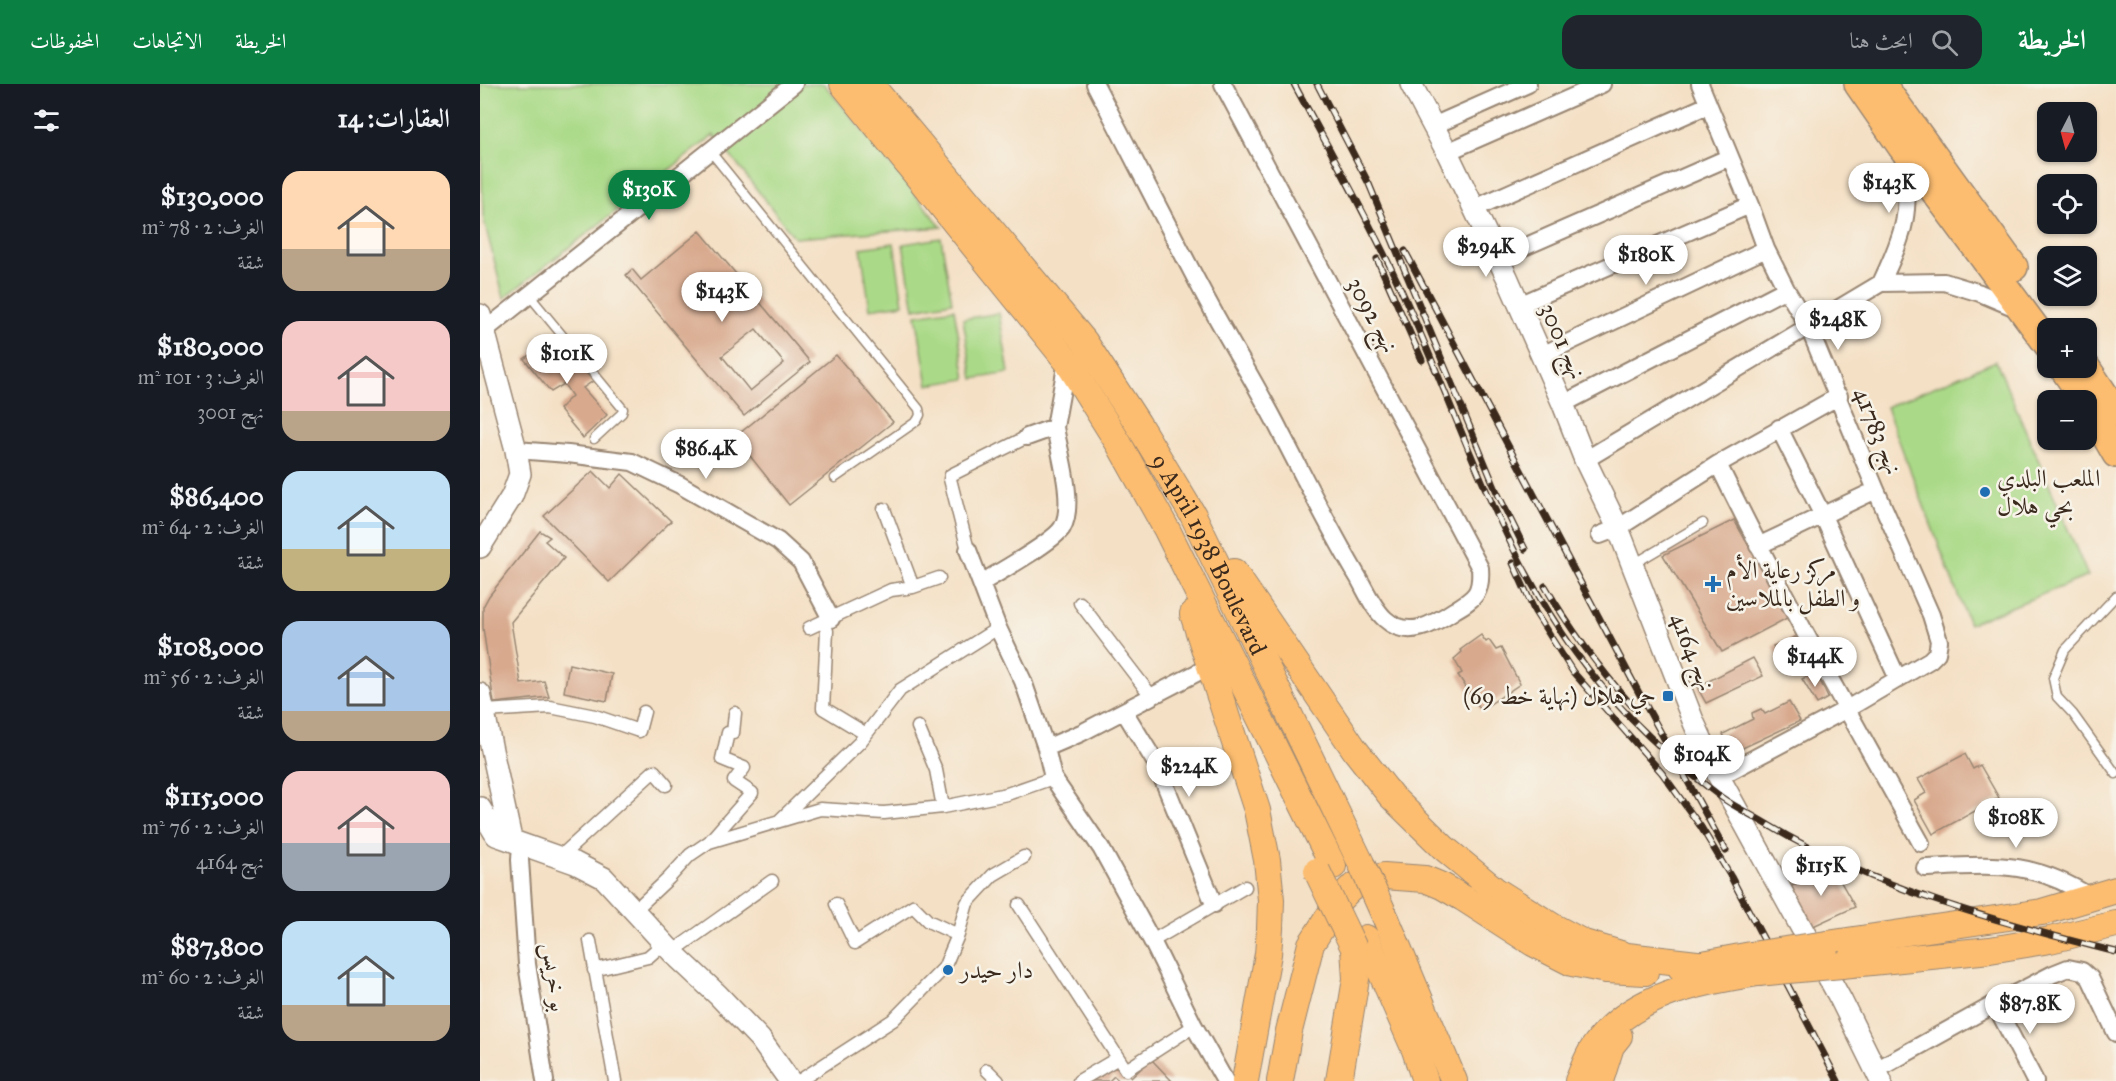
<!DOCTYPE html>
<html lang="ar">
<head>
<meta charset="utf-8">
<style>
  :root { --surface:#171b24; --page:#20242c; --text:#f1f3f6; --muted:#9ea1a6; --accent:#0b8043 }
  body { margin:0; font-family:"IM FELL Great Primer",Amiri,serif; background:var(--page); color:var(--text); direction:rtl; height:100vh; display:flex; flex-direction:column; font-size:22px; white-space:nowrap }
  * { box-sizing:border-box; margin:0 }
  p { font-size:20px; color:var(--muted) }
  .icon { flex:none; width:33px; height:33px; fill:none; stroke:currentColor; stroke-width:2; stroke-linecap:round; stroke-linejoin:round }
  .map { position:relative; flex:1; overflow:hidden; direction:ltr }
  .sheet { display:flex; flex-direction:column; background:var(--surface); width:480px }
  .sheet>* { flex:none }
  .needle { width:39px; rotate:186deg }
  .tools { position:absolute; left:1557px; top:18px; display:grid; gap:12px }
  .tools a { display:grid; place-items:center; width:60px; height:60px; border-radius:12px; background:var(--surface); box-shadow:0 2px 4px #0004; font-size:30px }
  .price { position:absolute; translate:-50% -51px; padding:0 14px; border-radius:21px; background:#fff; color:#222; font-size:20px; line-height:39px; filter:drop-shadow(0 2px 3px #0008) }
  .price::after { content:''; position:absolute; left:50%; top:36px; width:18px; height:14px; margin-left:-9px; background:inherit; clip-path:polygon(0 0,100% 0,50% 100%) }
  .price.selected { background:var(--accent); color:#fff }
  ul { padding:0; list-style:none }
  li { display:flex; align-items:center; gap:18px; height:150px; padding:0 30px }
  li span { display:grid; place-items:center; flex:none; width:168px; height:120px; border-radius:18px; color:#555 }
  li>.icon { margin-inline-start:auto }
  span .icon { width:72px; height:72px; fill:#fffc; stroke-width:1 }
  li b { font-size:26px }
  h2 { display:flex; justify-content:space-between; align-items:center; height:72px; padding:0 30px; font-size:26px }
  header { display:flex; align-items:center; gap:36px; box-sizing:border-box; height:84px; padding:0 30px; background:var(--accent); color:#fff }
  header strong { font-size:28px }
  nav { display:flex; gap:33px; margin-inline-start:auto; font-size:21px }
  .search { width:420px; height:54px; background:var(--page); display:flex; align-items:center; gap:15px; box-sizing:border-box; padding:0 21px; border-radius:18px; color:var(--muted); font-size:22px }
  main { display:flex; flex:1; min-height:0 }
  .map>svg:first-child { display:block }
</style>
</head>
<body>
<header>
<strong>الخريطة</strong>
<div class="search"><svg class="icon" aria-label="search" viewBox="0 0 24 24"><circle cx="10" cy="10" r="6"/><path d="M15 15l6 6"/></svg>ابحث هنا</div>
<nav><a>الخريطة</a><a>الاتجاهات</a><a>المحفوظات</a></nav>
</header>
<main>
<div class="map">
<svg width="1636" height="997" viewBox="0 0 1636 997">
  <rect width="100%" height="100%" fill="#f7f3e8"/>
  <filter id="ink" filterUnits="userSpaceOnUse"><feTurbulence type="fractalNoise" baseFrequency=".0167" numOctaves="2"/><feDisplacementMap in="SourceGraphic" scale="12" xChannelSelector="R" yChannelSelector="G"/><feConvolveMatrix kernelMatrix="1 2 1 2 8 2 1 2 1" color-interpolation-filters="sRGB"/></filter>
  <filter id="wash" filterUnits="userSpaceOnUse"><feTurbulence type="fractalNoise" baseFrequency=".008" numOctaves="4" result="noise"/><feDisplacementMap in="SourceGraphic" scale="24" xChannelSelector="R" yChannelSelector="G"/><feGaussianBlur stdDeviation="1.35" result="paint"/><feColorMatrix in="noise" values="0 0 0 0 0 0 0 0 0 0 0 0 0 0 0 0 0 1.4 0 .05"/><feComposite in="paint" operator="in"/></filter>
  <g filter="url(#wash)">
    <rect width="100%" height="100%" fill="#f4e0c5"/>
    <path fill="#aada88" stroke="#728253" stroke-width="1.5" d="M0 0H344L462 143 315 154 234 51 24 214 3 133Z
      M461 154 472 218 434 225 423 160Z
      M414 159 423 220 390 225 381 164Z
      M474 225 486 295 448 301 436 231Z
      M519 229 529 289 493 295 483 235Z
      M1516 277 1608 492 1489 540 1406 323Z"/>
    <g id="blocks">
      <path fill="#d8a98d" fill-rule="evenodd" d="M220 147 330 278 264 332 146 191 152 185 161 196ZM276 245 304 279 270 307 242 272Z
        M75 253 113 297 103 304 127 331 103 354 79 325 92 312 84 300 71 308 44 275Z
        M356 271 413 338 309 421 255 353Z
        M113 387 130 404 142 390 191 437 129 498 64 432Z
        M1254 436 1309 533 1242 568 1183 471Z
        M60 447 70 453 65 457 84 474 31 538 41 600 64 597 69 613 14 619 3 544V523L9 512Z
        M1001 551 1006 558 1009 556 1016 566 1021 564 1040 600 1001 626 978 591 982 589 974 575 982 568 980 566Z
        M1315 553 1321 564 1298 573 1293 562Z
        M1273 574 1283 592 1226 619 1217 603Z
        M89 580 132 590 127 617 84 608Z
        M1336 588 1348 614 1337 620 1322 595Z
        M1309 618 1320 637 1252 669 1243 650 1273 635 1272 629 1281 625 1285 630Z
        M1485 670 1493 685 1500 681 1519 714 1453 750 1434 716 1446 709 1438 695Z
        M1353 784 1375 823 1331 843 1307 804Z
        M671 975 692 997H639L634 992 629 997H608L617 988 621 992 635 978 651 994Z"/>
    </g>
  </g>
  <g filter="url(#ink)">
    <use href="#blocks" fill-opacity="0" stroke="#988572" stroke-width="1.5"/>
    <g fill="none" stroke-linecap="round" stroke-linejoin="round">
      <defs>
        <path id="service" d="M230 67 439 325 440 331 437 337 355 394
          M49 211 143 325 142 329 114 355
          M1152 481 1223 439
          M1636 512 1585 566 1573 594 1577 613 1593 630 1636 690"/>
        <path id="pedestrian" d="M404 425 433 503
          M488 466 470 395 471 391 547 353
          M600 519 672 613
          M344 538 347 547 343 624 386 650
          M329 544 411 506 433 503 459 494
          M5 627 70 623 115 632 159 647 164 628
          M438 643 456 686 463 723
          M300 736 380 658 420 606 518 544
          M230 757 272 709 254 697 264 684 242 675 248 649H253L255 629
          M80 773 174 687 186 701
          M356 820 375 859 433 822 448 837 478 851
          M539 821 646 986 714 942
          M154 827 189 794 210 771 229 758 340 725 404 729 463 723 527 710 573 694
          M110 857 135 997
          M672 857 765 803
          M192 868 292 797
          M114 886 168 873 184 859
          M507 986 518 997
          M319 997 413 936 464 884 478 851 487 819 513 791 544 773
          M599 997 638 974"/>
        <path id="minor" d="M615 0C652 71 688 143 726 214 750 259 778 303 801 349 826 397 850 446 878 493 886 507 893 524 905 535 928 556 954 540 975 526 995 514 1002 509 1000 484L743 0
          M1220 0 1270 121 1286 165 1306 205 1329 244 1396 406 1451 531 1459 557 1457 569 1450 576 1367 625 1239 693
          M953 42 1048 0
          M967 68 1122 0
          M995 124 1228 21
          M1019 174 1250 73
          M1401 199C1425 148 1432 127 1423 71
          M1039 221 1270 121
          M4 247 314 0
          M1062 271 1286 165
          M1083 320 1306 205
          M1299 344 1343 432 1418 595
          M547 353 575 343 587 277
          M36 366 88 370 152 378 200 401 298 457 321 478 351 535
          M1105 376 1401 199 1464 198 1500 209 1538 225
          M1238 380C1301 509 1371 633 1441 759
          M1120 451 1138 444 1238 380 1359 312
          M1278 462 1396 406
          M488 466 518 544 543 597 566 664
          M501 499C518 489 573 458 582 444 596 421 579 368 575 343
          M730 582 601 649 566 664 573 694 621 764 672 857 714 942 745 997
          M644 627 677 681 734 820
          M41 759 40 776 47 880 65 997
          M1445 784C1514 781 1551 775 1612 814
          M1515 920 1555 997
          M1396 986 1515 920 1573 890 1588 884 1602 887 1610 894 1636 949"/>
        <path id="tertiary" d="M931 0 967 68 1027 193 1083 320 1105 376 1138 444 1214 639 1239 693 1361 916 1401 997
          M0 231 36 366 40 390 32 412 0 463
          M0 610 31 755
          M0 724 16 751 95 779 124 794 192 868 238 911 280 955 310 997"/>
        <g id="primary">
          <path d="M363 0 587 277 639 360 687 446 853 782"/>
          <path id="s1" d="M390 0 604 257 658 340 713 431 881 779"/>
          <path d="M754 488 875 666 911 712 964 764 1015 806 1072 842 1104 859 1147 872 1217 880"/>
          <path d="M713 530 777 726 787 776 791 816 790 845 788 870 765 997"/>
          <path d="M907 837 974 997"/>
          <path d="M886 854 935 966 945 997"/>
          <path d="M1347 860 1562 828 1636 806"/>
          <path d="M1362 881 1510 866 1570 856 1636 840"/>
          <path d="M1201 884 1271 871"/>
          <path d="M800 997 809 947 831 860 860 815 870 805 883 797 904 792 945 795 962 802 983 814 1053 859 1092 879 1126 886 1165 888"/>
          <path d="M859 997 876 895 874 864"/>
          <path d="M1098 997C1103 986 1107 973 1114 963 1150 911 1220 898 1278 889"/>
          <path d="M1120 997 1131 962 1139 952"/>
        </g>
        <path id="trunk" d="M1378 0 1421 62 1568 261
          M1402 0 1534 183
          M1606 283 1636 328
          M1583 284 1605 316
          M1606 318 1636 370"/>
      </defs>
      <use href="#service" stroke="#988572" stroke-width="11"/>
      <use href="#pedestrian" stroke="#988572" stroke-width="15"/>
      <use href="#minor" stroke="#988572" stroke-width="20"/>
      <use href="#tertiary" stroke="#988572" stroke-width="24"/>
      <use href="#primary" stroke="#988572" stroke-width="28"/>
      <use href="#trunk" stroke="#988572" stroke-width="30"/>
      <use href="#service" stroke="#fff" stroke-width="8"/>
      <use href="#pedestrian" stroke="#fff" stroke-width="12"/>
      <use href="#minor" stroke="#fff" stroke-width="16"/>
      <use href="#tertiary" stroke="#fff" stroke-width="21"/>
      <use href="#primary" stroke="#fcbd6f" stroke-width="26"/>
      <use href="#trunk" stroke="#fcbd6f" stroke-width="27"/>
      <defs>
        <path id="rail" d="M814 0C849 65 886 130 917 197 972 314 1010 441 1082 549 1123 612 1181 668 1241 713 1255 723 1270 730 1285 739 1393 804 1514 837 1636 868
          M837 0 889 100 1016 406 1045 465
          M925 167 1159 609 1246 767
          M897 175 942 276
          M1033 479 1055 528 1093 588 1182 689 1221 743 1251 793 1358 997
          M1065 502C1091 547 1119 584 1153 623"/>
      </defs>
      <use href="#rail" stroke="#3b2a1e" stroke-width="7"/>
      <use href="#rail" stroke="#f7f3e8" stroke-width="4.5" stroke-dasharray="14" stroke-linecap="butt"/>
      <defs>
        <path id="primary-bridge" d="M881 779 907 837
          M837 787 874 864
          M1271 871 1347 860
          M1278 889 1362 881"/>
      </defs>
      <use href="#primary-bridge" stroke="#988572" stroke-width="28" stroke-linecap="butt"/>
      <use href="#primary-bridge" stroke="#fcbd6f" stroke-width="26"/>
    </g>
  </g>
  <g fill="#1f6fb2" stroke="#f7f3e8" stroke-width="2">
    <circle cx="1505" cy="408" r="6"/>
    <path d="M1230 491h6v6h6v6h-6v6h-6v-6h-6v-6h6z"/>
    <rect x="1182" y="606" width="12" height="12" rx="3"/>
    <circle cx="468" cy="886" r="6"/>
  </g>
  <g text-anchor="middle" stroke-width="5" stroke-linejoin="round" paint-order="stroke">
    <g font-size="24" fill="#3b2a1e" stroke="#f7f3e8">
      <text transform="translate(893 231) rotate(62)" y="8">نهج 3092</text>
      <text transform="translate(1083 257) rotate(66)" y="8">نهج 3001</text>
      <text transform="translate(1398 347) rotate(68)" y="8">نهج 41783</text>
      <text dy="8" stroke="none"><textPath href="#s1" startOffset="582">9 April 1938 Boulevard</textPath></text>
      <text transform="translate(1213 568) rotate(68)" y="8">نهج 4164</text>
      <text transform="translate(75 893) rotate(83)" y="8">بو خريس</text>
    </g>
    <g font-size="24" fill="#3b2a1e" stroke="#f7f3e8" text-anchor="start">
      <text x="1517" y="402">الملعب البلدي<tspan x="1517" dy="28">بحي هلال</tspan></text>
      <text x="1246" y="494">مركز رعاية الأم<tspan x="1246" dy="28">و الطفل بالملاسين</tspan></text>
      <text x="1176" y="620" text-anchor="end">حي هلال (نهاية خط 69)</text>
      <text x="480" y="894">دار حيدر</text>
    </g>
  </g>
</svg>
<div class="tools">
<a><svg class="needle" viewBox="-14 -14 28 28"><path d="M0-13l5 13h-10z" fill="#e53935"/><path d="M0 13l5-13h-10z" fill="#9ea1a6"/></svg></a>
<a><svg class="icon" aria-label="locate" viewBox="0 0 24 24"><circle cx="12" cy="12" r="6"/><path d="M12 2v4M12 18v4M2 12h4M18 12h4"/></svg></a>
<a><svg class="icon" aria-label="layers" viewBox="0 0 24 24"><path d="M12 4l9 5-9 5-9-5zM3 14l9 5 9-5"/></svg></a>
<a>+</a>
<a>−</a>
</div>
<b class="price" style="left:1409px;top:130px">$143K</b>
<b class="price selected" style="left:169px;top:137px">$130K</b>
<b class="price" style="left:1006px;top:194px">$294K</b>
<b class="price" style="left:1166px;top:202px">$180K</b>
<b class="price" style="left:242px;top:239px">$143K</b>
<b class="price" style="left:1358px;top:267px">$248K</b>
<b class="price" style="left:87px;top:301px">$101K</b>
<b class="price" style="left:226px;top:396px">$86.4K</b>
<b class="price" style="left:1335px;top:604px">$144K</b>
<b class="price" style="left:1222px;top:702px">$104K</b>
<b class="price" style="left:709px;top:714px">$224K</b>
<b class="price" style="left:1536px;top:765px">$108K</b>
<b class="price" style="left:1341px;top:813px">$115K</b>
<b class="price" style="left:1550px;top:951px">$87.8K</b>
</div>
<section class="sheet">
<h2>العقارات: 14<svg class="icon" aria-label="filters" viewBox="0 0 24 24"><path d="M4 7h16M4 17h16"/><circle cx="9" cy="7" r="2"/><circle cx="15" cy="17" r="2"/></svg></h2>
<ul>
<li><span style="background:linear-gradient(#ffd9b3 65%,#b9a48a 0)"><svg class="icon" aria-label="home" viewBox="0 0 24 24"><path d="M3 11l9-7 9 7M6 9v11h12V9"/></svg></span><div><b>$130,000</b><p>الغرف: 2 · 78 m²</p><p>شقة</p></div></li>
<li><span style="background:linear-gradient(#f6c9c9 75%,#b9a48a 0)"><svg class="icon" aria-label="home" viewBox="0 0 24 24"><path d="M3 11l9-7 9 7M6 9v11h12V9"/></svg></span><div><b>$180,000</b><p>الغرف: 3 · 101 m²</p><p>نهج 3001</p></div></li>
<li><span style="background:linear-gradient(#bfe0f5 65%,#c2b280 0)"><svg class="icon" aria-label="home" viewBox="0 0 24 24"><path d="M3 11l9-7 9 7M6 9v11h12V9"/></svg></span><div><b>$86,400</b><p>الغرف: 2 · 64 m²</p><p>شقة</p></div></li>
<li><span style="background:linear-gradient(#a9c7e8 75%,#b9a48a 0)"><svg class="icon" aria-label="home" viewBox="0 0 24 24"><path d="M3 11l9-7 9 7M6 9v11h12V9"/></svg></span><div><b>$108,000</b><p>الغرف: 2 · 56 m²</p><p>شقة</p></div></li>
<li><span style="background:linear-gradient(#f6c9c9 60%,#9aa5b1 0)"><svg class="icon" aria-label="home" viewBox="0 0 24 24"><path d="M3 11l9-7 9 7M6 9v11h12V9"/></svg></span><div><b>$115,000</b><p>الغرف: 2 · 76 m²</p><p>نهج 4164</p></div></li>
<li><span style="background:linear-gradient(#bfe0f5 70%,#b9a48a 0)"><svg class="icon" aria-label="home" viewBox="0 0 24 24"><path d="M3 11l9-7 9 7M6 9v11h12V9"/></svg></span><div><b>$87,800</b><p>الغرف: 2 · 60 m²</p><p>شقة</p></div></li>
</ul>
</section>
</main>
</body>
</html>
